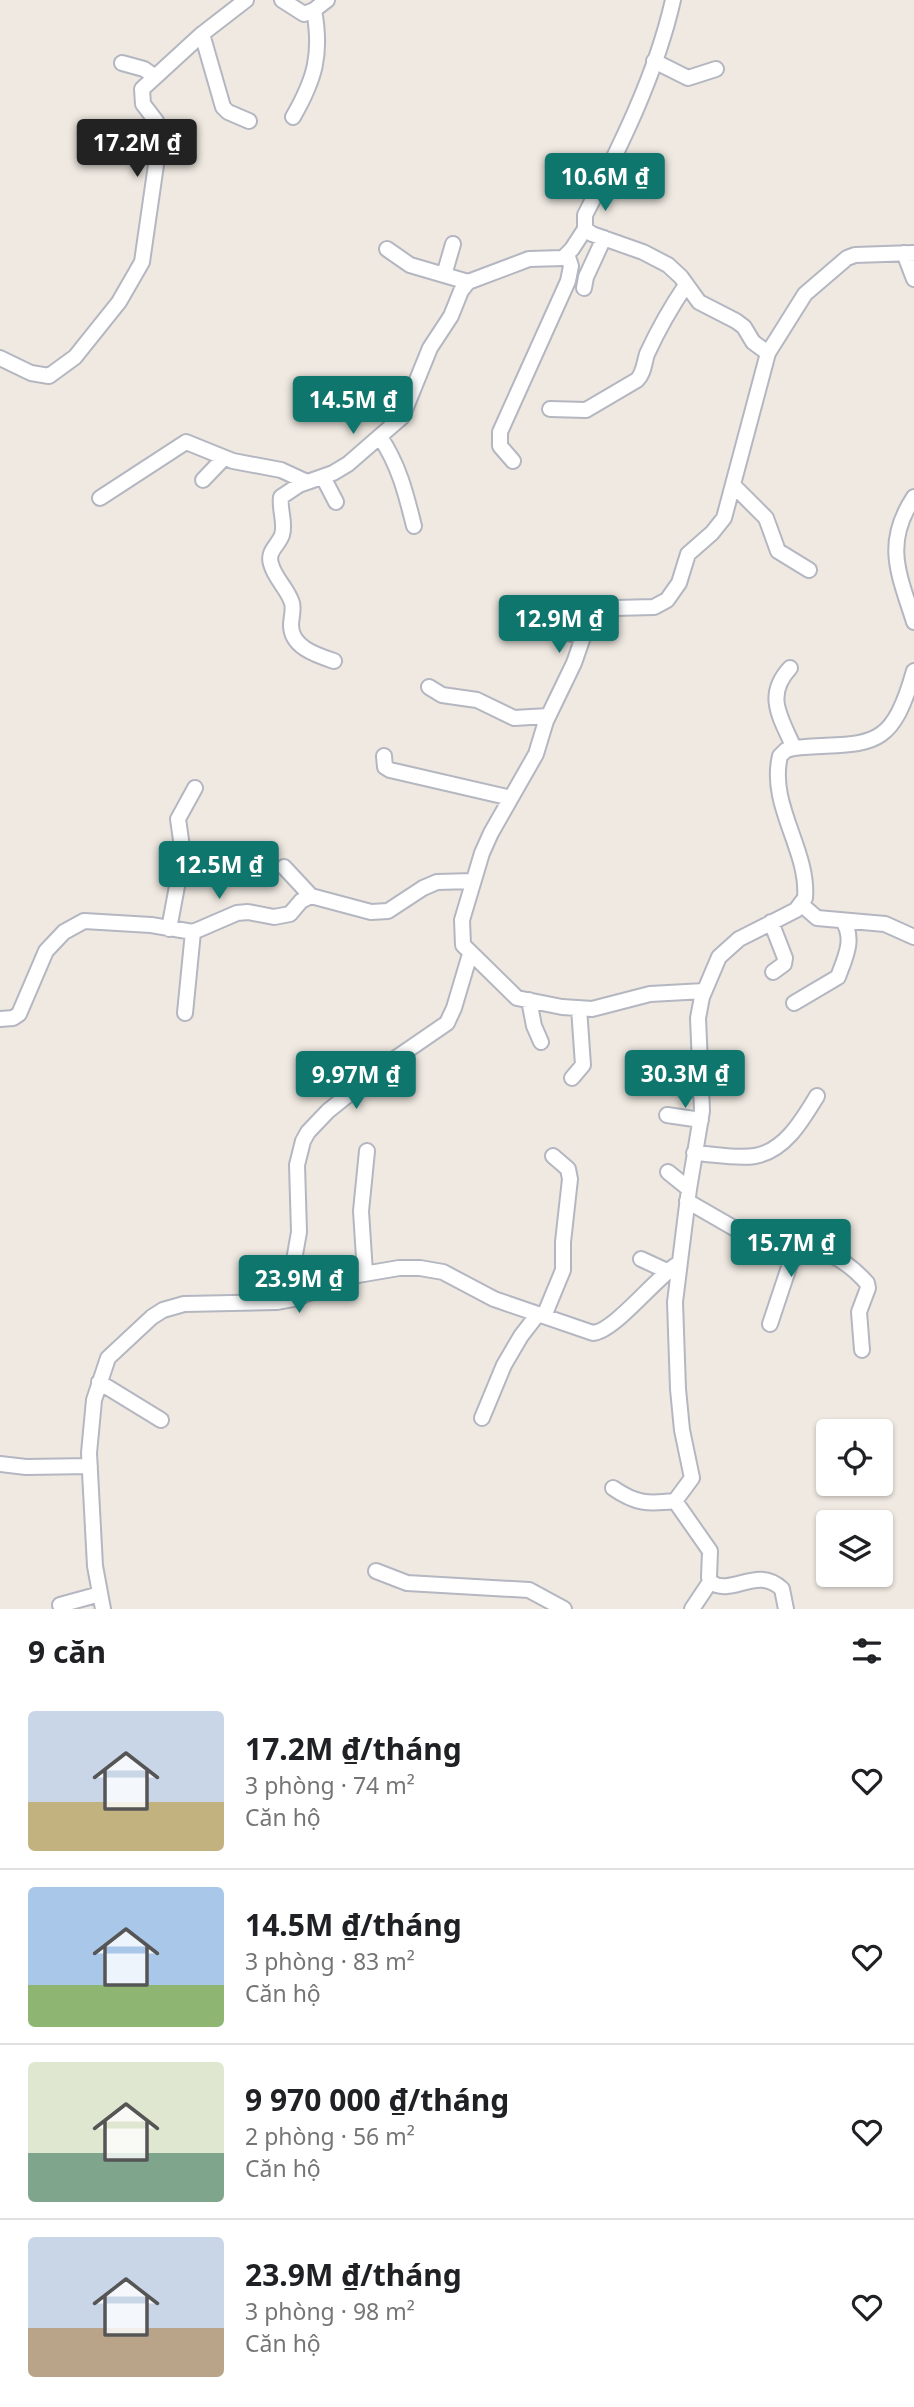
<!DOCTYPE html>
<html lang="vi">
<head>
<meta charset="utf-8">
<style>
  :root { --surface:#fff; --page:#f6f6f6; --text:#202124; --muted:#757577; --line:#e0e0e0; --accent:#0f766e }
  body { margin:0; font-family:"Noto Sans",sans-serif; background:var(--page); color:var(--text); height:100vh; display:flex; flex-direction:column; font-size:26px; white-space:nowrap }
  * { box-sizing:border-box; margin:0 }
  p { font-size:23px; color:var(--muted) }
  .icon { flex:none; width:38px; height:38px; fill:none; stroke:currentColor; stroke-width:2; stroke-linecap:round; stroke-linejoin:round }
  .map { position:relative; height:1609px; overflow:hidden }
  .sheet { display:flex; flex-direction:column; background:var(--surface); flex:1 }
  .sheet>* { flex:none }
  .buttons { position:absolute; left:816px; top:1419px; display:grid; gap:14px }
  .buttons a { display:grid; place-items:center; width:77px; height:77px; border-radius:7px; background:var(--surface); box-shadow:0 2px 5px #0004; font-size:35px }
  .price { position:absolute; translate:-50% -60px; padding:0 16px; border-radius:7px; background:var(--accent); color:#fff; font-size:23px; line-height:46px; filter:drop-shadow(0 2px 4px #0008) }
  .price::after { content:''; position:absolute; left:50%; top:42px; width:21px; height:16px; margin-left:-10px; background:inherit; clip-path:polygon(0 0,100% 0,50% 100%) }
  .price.active { background:#222; color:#fff }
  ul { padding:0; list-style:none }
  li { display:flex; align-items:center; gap:21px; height:175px; padding:0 28px }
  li+li { border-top:2px solid var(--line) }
  li span { display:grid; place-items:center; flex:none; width:196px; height:140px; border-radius:7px; color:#555 }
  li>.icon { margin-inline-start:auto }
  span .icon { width:84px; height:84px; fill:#fffc; stroke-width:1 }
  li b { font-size:30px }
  h2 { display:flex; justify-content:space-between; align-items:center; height:84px; padding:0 28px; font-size:30px }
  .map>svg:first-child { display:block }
</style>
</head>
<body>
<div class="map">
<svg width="914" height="1609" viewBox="0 0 914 1609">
  <rect width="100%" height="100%" fill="#efe9e1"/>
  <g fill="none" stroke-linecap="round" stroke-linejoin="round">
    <defs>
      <path id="minor" d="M282 0 304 14 314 10 327 0
        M673 0C656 75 620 147 585 215V229L592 234 643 252 668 265 681 277 699 302 736 321 744 327 753 342 768 353
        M202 34 223 107 228 112 249 121
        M654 61 688 78 716 69
        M122 63 144 69 154 76
        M293 117C315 79 322 54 314 10
        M387 249 410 265 468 282
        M904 253 914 279
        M444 275 453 244
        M584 288 586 277 604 238
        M0 358 31 373 49 376 75 357 119 302 142 262 160 137 156 121 143 104 142 89 202 34 246 0
        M550 409 586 410 637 380C644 373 644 363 647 354 658 330 671 307 686 285
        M380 437C399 465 406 494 414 526
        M513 461 500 446V432L568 281 571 266 567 254
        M323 477 336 502
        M203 480 224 458
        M733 485 766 518 778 551 809 570
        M914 497C883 544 899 574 914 622
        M100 498 186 442 233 461 281 470 307 482
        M545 626 583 637
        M334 661C316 655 291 647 291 625 291 618 294 610 292 603 288 589 275 579 271 564 267 551 278 546 282 535 286 523 279 509 281 497L299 485 333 473 348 464 402 417 430 348 451 316 461 291 468 282 529 259 563 258 572 249 585 229
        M790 668C764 696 781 718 794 748
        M429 687 442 695 477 700 514 718 548 716
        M384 756 385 767 390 770 511 798
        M284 867 311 896
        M802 905 817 918 885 924 914 937
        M771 922 785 958 784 964 773 972
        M169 929 183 854 178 819 195 788
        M704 991 650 994 592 1009 562 1007 517 998 463 945 462 920 482 853 491 833 536 754 546 721 574 663 583 637 592 622 601 614 614 608 654 607 667 600 679 583 688 554 712 533 724 518 768 353 805 294 847 258 855 255 914 253
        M529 1000 534 1026 541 1042
        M794 1003 838 977C845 958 855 939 843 921
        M185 1013 193 932
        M0 1019 13 1018 19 1014 46 951 64 932 84 921 151 925 193 932 237 913 248 912 274 917 290 914 301 901 311 896 371 912 388 911 423 888 437 882 473 881
        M572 1078 583 1065 579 1008
        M667 1115 701 1120
        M694 1153C714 1154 736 1159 755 1156 785 1151 803 1119 817 1096
        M668 1172 689 1189
        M687 1201 791 1261C818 1239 848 1262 867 1283L868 1288 859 1312 862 1350
        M641 1259 667 1271
        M365 1273 361 1211 367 1151
        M287 1300 299 1232 297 1165 303 1141 308 1132 328 1111 383 1067 447 1023 454 1008 470 954
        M544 1316 563 1270V1242L570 1179 568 1169 553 1156
        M770 1324 791 1261
        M99 1382 161 1420
        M482 1418 504 1365 521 1336 538 1314
        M0 1464 26 1467 90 1466
        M613 1488C636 1504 648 1504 675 1501
        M376 1571 407 1583 529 1590 564 1609
        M60 1605 100 1594
        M103 1609 95 1566 89 1453 94 1400 108 1358 152 1317 163 1310 184 1304 277 1302 293 1299 358 1275 399 1268H420L443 1272 494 1299 593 1333C615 1331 655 1278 679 1263
        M692 1609 710 1582
        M786 1609 782 1589C756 1565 733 1597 710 1582L709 1577 710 1551 675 1501 692 1478 682 1430 678 1389 675 1302 689 1189 702 1111 698 1018 702 997 719 957 739 939 796 910 805 898C809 850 768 805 780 756L786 750 794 748C869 741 890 756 914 671"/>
    </defs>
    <use href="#minor" stroke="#b4b7c1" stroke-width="18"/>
    <use href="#minor" stroke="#fff" stroke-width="14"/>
  </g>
</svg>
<div class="buttons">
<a><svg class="icon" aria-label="locate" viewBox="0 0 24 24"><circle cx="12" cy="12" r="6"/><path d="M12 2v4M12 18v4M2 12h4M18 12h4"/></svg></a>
<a><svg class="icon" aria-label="layers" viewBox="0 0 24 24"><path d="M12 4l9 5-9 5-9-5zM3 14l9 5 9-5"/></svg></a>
</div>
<b class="price active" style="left:137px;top:179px">17.2M ₫</b>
<b class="price" style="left:605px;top:213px">10.6M ₫</b>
<b class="price" style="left:353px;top:436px">14.5M ₫</b>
<b class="price" style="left:559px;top:655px">12.9M ₫</b>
<b class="price" style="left:219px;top:901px">12.5M ₫</b>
<b class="price" style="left:685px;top:1110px">30.3M ₫</b>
<b class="price" style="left:356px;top:1111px">9.97M ₫</b>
<b class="price" style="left:791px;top:1279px">15.7M ₫</b>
<b class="price" style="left:299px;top:1315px">23.9M ₫</b>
</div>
<section class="sheet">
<h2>9 căn<svg class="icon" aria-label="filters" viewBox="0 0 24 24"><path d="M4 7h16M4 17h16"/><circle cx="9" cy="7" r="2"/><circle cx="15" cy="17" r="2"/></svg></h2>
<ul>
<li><span style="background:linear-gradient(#c9d6e8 65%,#c2b280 0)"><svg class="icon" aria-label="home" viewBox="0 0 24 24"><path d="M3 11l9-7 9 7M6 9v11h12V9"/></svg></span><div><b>17.2M ₫/tháng</b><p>3 phòng · 74 m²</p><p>Căn hộ</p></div><svg class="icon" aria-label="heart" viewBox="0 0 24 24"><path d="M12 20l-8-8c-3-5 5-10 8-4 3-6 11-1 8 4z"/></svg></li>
<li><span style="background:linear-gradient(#a9c7e8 70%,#8fb573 0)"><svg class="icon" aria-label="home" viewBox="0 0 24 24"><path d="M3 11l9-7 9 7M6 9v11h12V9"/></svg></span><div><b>14.5M ₫/tháng</b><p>3 phòng · 83 m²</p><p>Căn hộ</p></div><svg class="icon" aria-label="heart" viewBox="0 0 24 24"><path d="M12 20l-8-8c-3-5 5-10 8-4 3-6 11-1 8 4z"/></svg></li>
<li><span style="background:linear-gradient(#dfe7d0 65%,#7fa58c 0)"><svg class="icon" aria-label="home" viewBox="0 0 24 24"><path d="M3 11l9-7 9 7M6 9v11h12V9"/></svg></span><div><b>9 970 000 ₫/tháng</b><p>2 phòng · 56 m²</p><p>Căn hộ</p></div><svg class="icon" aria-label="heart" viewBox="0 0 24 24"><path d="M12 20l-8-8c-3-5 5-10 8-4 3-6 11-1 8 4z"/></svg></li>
<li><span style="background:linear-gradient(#c9d6e8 65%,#b9a48a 0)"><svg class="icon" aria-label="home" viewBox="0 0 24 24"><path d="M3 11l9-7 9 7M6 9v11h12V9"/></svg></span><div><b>23.9M ₫/tháng</b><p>3 phòng · 98 m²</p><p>Căn hộ</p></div><svg class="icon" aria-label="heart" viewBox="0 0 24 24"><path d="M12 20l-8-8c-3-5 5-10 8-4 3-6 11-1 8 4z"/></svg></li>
</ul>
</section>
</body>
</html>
